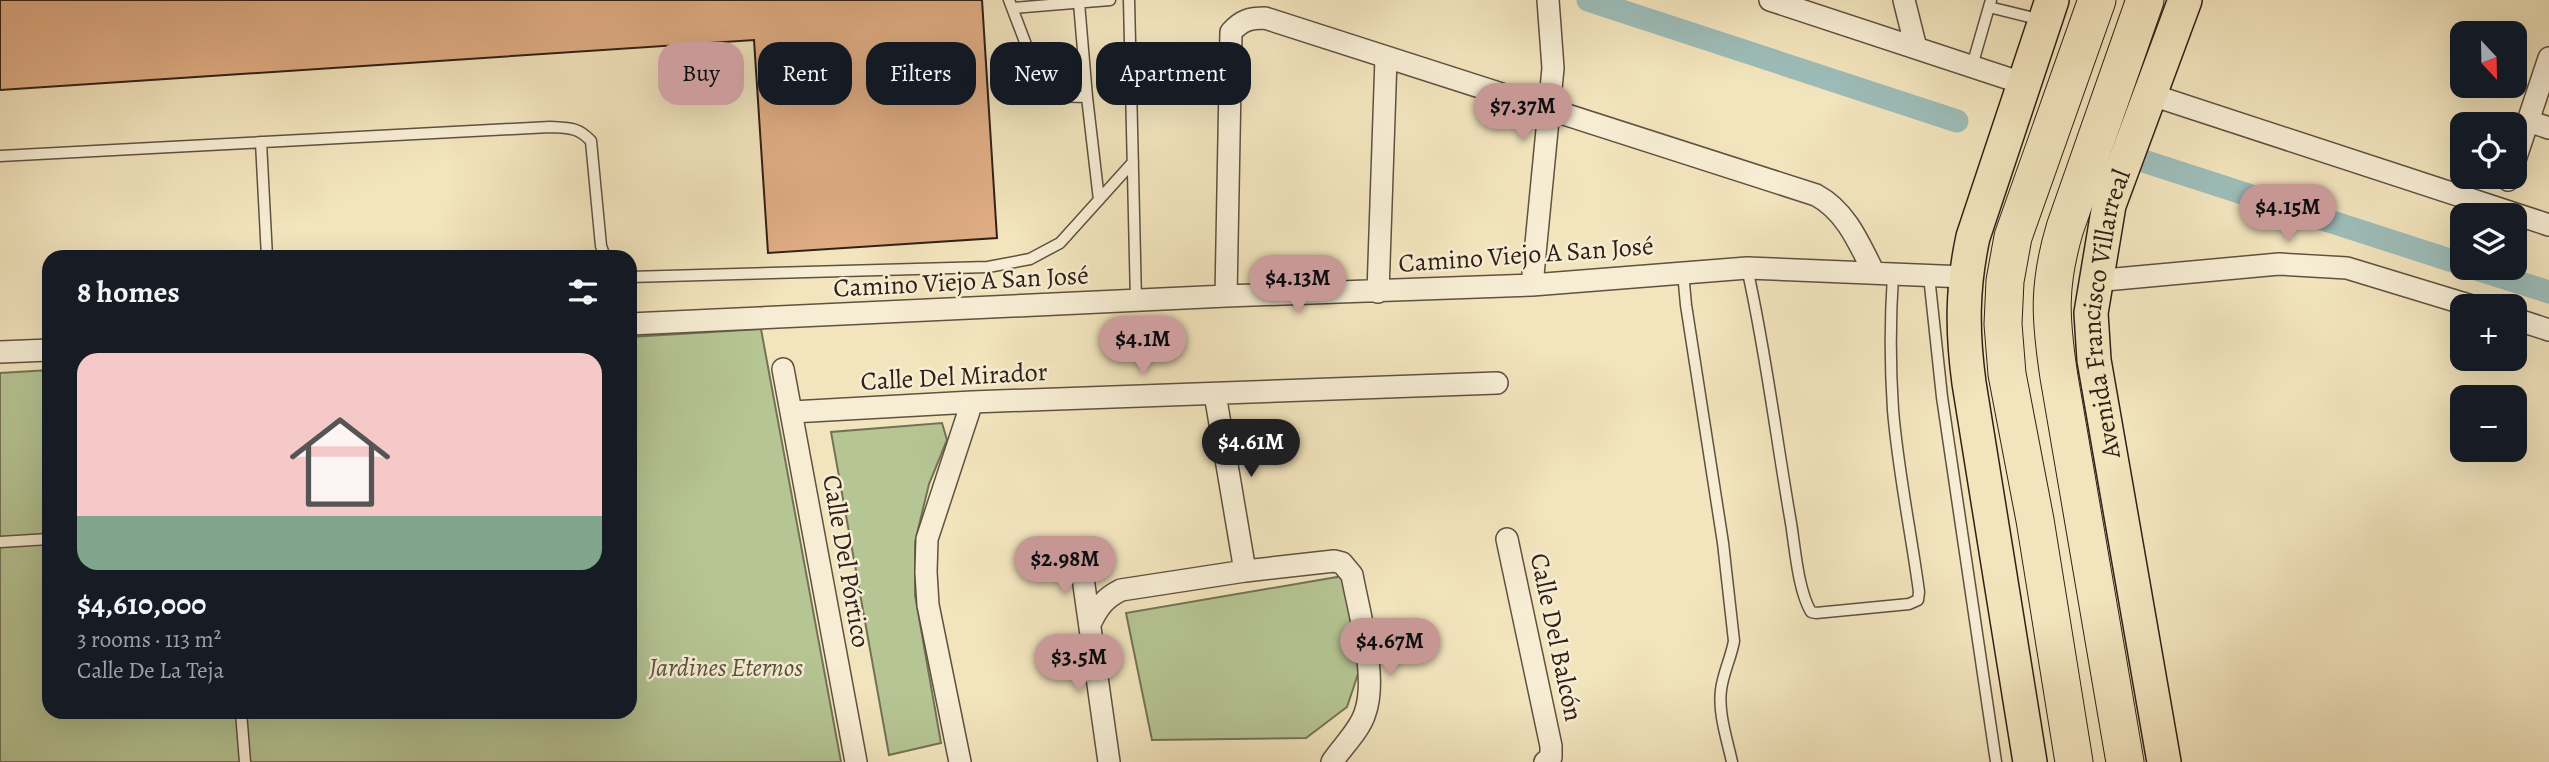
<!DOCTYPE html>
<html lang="en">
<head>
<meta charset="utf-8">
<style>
  :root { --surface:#171b24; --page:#20242c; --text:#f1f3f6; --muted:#9ea1a6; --line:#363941; --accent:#c59692 }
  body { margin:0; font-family:Alegreya,serif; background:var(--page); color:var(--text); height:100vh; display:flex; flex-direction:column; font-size:26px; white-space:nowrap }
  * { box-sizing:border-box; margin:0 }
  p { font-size:23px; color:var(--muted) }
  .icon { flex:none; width:38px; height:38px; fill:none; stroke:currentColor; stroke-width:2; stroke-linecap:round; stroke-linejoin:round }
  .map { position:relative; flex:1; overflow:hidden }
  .sheet { position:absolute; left:42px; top:250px; width:595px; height:469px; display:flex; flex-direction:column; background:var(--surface); border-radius:21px; box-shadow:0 7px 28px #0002 }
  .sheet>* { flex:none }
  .guide { position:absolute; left:658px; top:42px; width:665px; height:63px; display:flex; gap:14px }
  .needle { width:46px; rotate:158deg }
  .tools { position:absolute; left:2450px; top:21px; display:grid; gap:14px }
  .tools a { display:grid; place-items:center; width:77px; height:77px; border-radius:14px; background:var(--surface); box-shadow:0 7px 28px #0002; font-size:35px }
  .price { position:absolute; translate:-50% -60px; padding:0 16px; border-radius:24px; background:var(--accent); color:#111; font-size:23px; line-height:46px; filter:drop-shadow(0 2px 4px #0008) }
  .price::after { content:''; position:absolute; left:50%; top:42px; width:21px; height:16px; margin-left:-10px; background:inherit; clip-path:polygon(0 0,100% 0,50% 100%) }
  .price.current { background:#222; color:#fff }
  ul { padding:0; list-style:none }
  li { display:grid; align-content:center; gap:14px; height:371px; padding:0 35px }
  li+li { border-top:2px solid var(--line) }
  li span { display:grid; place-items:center; height:217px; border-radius:21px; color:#555 }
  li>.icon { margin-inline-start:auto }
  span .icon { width:126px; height:126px; fill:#fffc; stroke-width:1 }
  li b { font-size:30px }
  h2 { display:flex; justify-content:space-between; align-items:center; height:84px; padding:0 35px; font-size:30px }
  .pill { padding:0 24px; border-radius:21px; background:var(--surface); box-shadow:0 7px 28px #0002; font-size:24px; line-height:63px }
  .pill.current { background:var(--accent); color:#111 }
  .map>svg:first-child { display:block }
</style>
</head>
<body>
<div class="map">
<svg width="2549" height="762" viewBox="0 0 2549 762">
  <rect width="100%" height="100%" fill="#f2e4bd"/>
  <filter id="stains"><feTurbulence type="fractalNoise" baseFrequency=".00286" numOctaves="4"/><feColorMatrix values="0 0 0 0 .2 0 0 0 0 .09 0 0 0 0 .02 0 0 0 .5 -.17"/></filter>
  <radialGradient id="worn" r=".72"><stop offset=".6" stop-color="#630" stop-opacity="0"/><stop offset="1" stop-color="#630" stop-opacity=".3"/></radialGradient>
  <path fill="#b6c594" stroke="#737256" stroke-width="2" d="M761 329 841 762H0V373L49 370V712H630V337Z
    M942 423 947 440 929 484 915 542V595L941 743 889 755 831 432Z
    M1343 576 1361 665 1347 707 1306 738 1152 740 1126 613Z"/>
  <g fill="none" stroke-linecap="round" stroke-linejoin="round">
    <path stroke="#9dbdb9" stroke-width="23" d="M1588 0 1957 121
      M2131 157 2462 264
      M2473 268 2549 292"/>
  </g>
  <path fill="#e0ad84" stroke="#302017" stroke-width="2" d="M0 0H982L997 238 768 253 754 40 0 90Z"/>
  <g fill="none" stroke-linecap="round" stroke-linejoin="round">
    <defs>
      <path id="service" d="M1009 0 1043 89 1051 96 1087 97 1079 3
        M1129 0 1136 301
        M1989 7 2042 20
        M1013 8 1110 0
        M1972 66 1991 0
        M1087 97 1099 200
        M261 142 267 257
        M0 156 550 127C569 128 578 127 591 141L601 246 605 257
        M1747 268C1766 352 1776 438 1791 523 1795 548 1798 590 1811 612L1816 613 1909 604 1918 600 1919 592C1911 532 1898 471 1893 410 1890 365 1890 320 1893 275
        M1683 272 1686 305 1723 543 1734 641C1731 658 1723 673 1721 690 1718 713 1727 739 1732 762
        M1929 276 1942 397 1996 762
        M630 277 988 267 1030 259 1060 243 1133 162
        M0 542 49 539
        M241 712 245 762"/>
      <path id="minor" d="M1770 0 2025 84
        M1904 0 1916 48
        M2149 94 2549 225
        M2528 121 2549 128
        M2515 160 2549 58
        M2508 180 2509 177
        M2094 281 2279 264 2347 268 2472 306
        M1532 285 1553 68 1548 0
        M1378 292 1386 58
        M1226 296 1231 32C1242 20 1250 18 1265 18L1816 195C1846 211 1859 243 1874 273
        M2515 319 2549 330
        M630 324 1226 296 1532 285 1747 268 1965 277
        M0 352 49 350
        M783 369 856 762
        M1215 394 1245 571
        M792 412 972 402 1497 383
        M1507 539 1551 746V757L1545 762
        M1081 564 1109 762
        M1091 622C1099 606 1105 598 1121 590L1245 571 1334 561 1342 563 1352 575C1359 613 1378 677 1365 713 1360 730 1342 747 1332 762
        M960 762 928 605 926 572 927 539 972 402"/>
      <g id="primary">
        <path d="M2030 762 1969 383C1962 331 1962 288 1973 237L2052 0"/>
        <path id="s1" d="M2164 762 2094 360 2091 313 2109 205 2185 0"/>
      </g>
      <path id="trunk" d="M2074 762 2035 520 2007 374 2003 324 2005 281 2013 237 2097 0
        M2125 762 2059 377C2050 318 2048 285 2065 228L2145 0"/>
    </defs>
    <use href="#service" stroke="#605140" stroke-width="13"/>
    <use href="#minor" stroke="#605140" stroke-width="24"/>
    <use href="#primary" stroke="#302017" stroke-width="36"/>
    <use href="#trunk" stroke="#302017" stroke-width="39"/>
    <use href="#service" stroke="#f7edd4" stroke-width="10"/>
    <use href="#minor" stroke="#f7edd4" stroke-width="21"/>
    <use href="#primary" stroke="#f2e4bd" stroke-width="33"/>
    <use href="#trunk" stroke="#f2e4bd" stroke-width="37"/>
  </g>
  <g text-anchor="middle" stroke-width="5" stroke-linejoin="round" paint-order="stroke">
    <g font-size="26" fill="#302017" stroke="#f7edd4">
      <text transform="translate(1526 254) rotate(-4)" y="9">Camino Viejo A San José</text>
      <text transform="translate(961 281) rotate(-3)" y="9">Camino Viejo A San José</text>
      <text dy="9" stroke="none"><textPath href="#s1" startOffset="455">Avenida Francisco Villarreal</textPath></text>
      <text transform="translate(954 376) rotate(-3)" y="9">Calle Del Mirador</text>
      <text transform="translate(847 561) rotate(80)" y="9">Calle Del Pórtico</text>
      <text transform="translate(1557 637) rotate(78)" y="9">Calle Del Balcón</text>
    </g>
    <g font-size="26" font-style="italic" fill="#58523c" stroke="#f7edd4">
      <text x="726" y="676">Jardines Eternos</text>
    </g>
  </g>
  <rect width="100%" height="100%" filter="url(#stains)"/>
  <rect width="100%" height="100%" fill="url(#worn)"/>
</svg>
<div class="tools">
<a><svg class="needle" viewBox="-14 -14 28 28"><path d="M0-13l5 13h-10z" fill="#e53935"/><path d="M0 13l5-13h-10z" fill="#9ea1a6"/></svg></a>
<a><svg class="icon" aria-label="locate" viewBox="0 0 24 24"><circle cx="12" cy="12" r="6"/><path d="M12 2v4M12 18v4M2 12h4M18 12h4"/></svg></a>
<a><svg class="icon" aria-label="layers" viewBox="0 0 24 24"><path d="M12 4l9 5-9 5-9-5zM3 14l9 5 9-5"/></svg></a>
<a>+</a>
<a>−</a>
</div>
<b class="price" style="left:1523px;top:143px">$7.37M</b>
<b class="price" style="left:2288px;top:244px">$4.15M</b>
<b class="price" style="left:1298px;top:315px">$4.13M</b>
<b class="price" style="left:1143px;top:376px">$4.1M</b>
<b class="price current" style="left:1251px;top:479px">$4.61M</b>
<b class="price" style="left:1065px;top:596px">$2.98M</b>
<b class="price" style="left:1390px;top:678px">$4.67M</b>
<b class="price" style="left:1079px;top:694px">$3.5M</b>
<div class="guide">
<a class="pill current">Buy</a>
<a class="pill">Rent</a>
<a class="pill">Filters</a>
<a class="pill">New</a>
<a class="pill">Apartment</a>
</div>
<section class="sheet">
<h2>8 homes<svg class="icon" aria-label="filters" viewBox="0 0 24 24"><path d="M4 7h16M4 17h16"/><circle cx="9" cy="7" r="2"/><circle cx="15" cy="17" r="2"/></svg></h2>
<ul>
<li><span style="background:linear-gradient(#f6c9c9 75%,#7fa58c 0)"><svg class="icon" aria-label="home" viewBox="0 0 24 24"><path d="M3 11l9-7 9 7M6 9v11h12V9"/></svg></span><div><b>$4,610,000</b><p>3 rooms · 113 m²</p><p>Calle De La Teja</p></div></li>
</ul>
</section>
</div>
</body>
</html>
